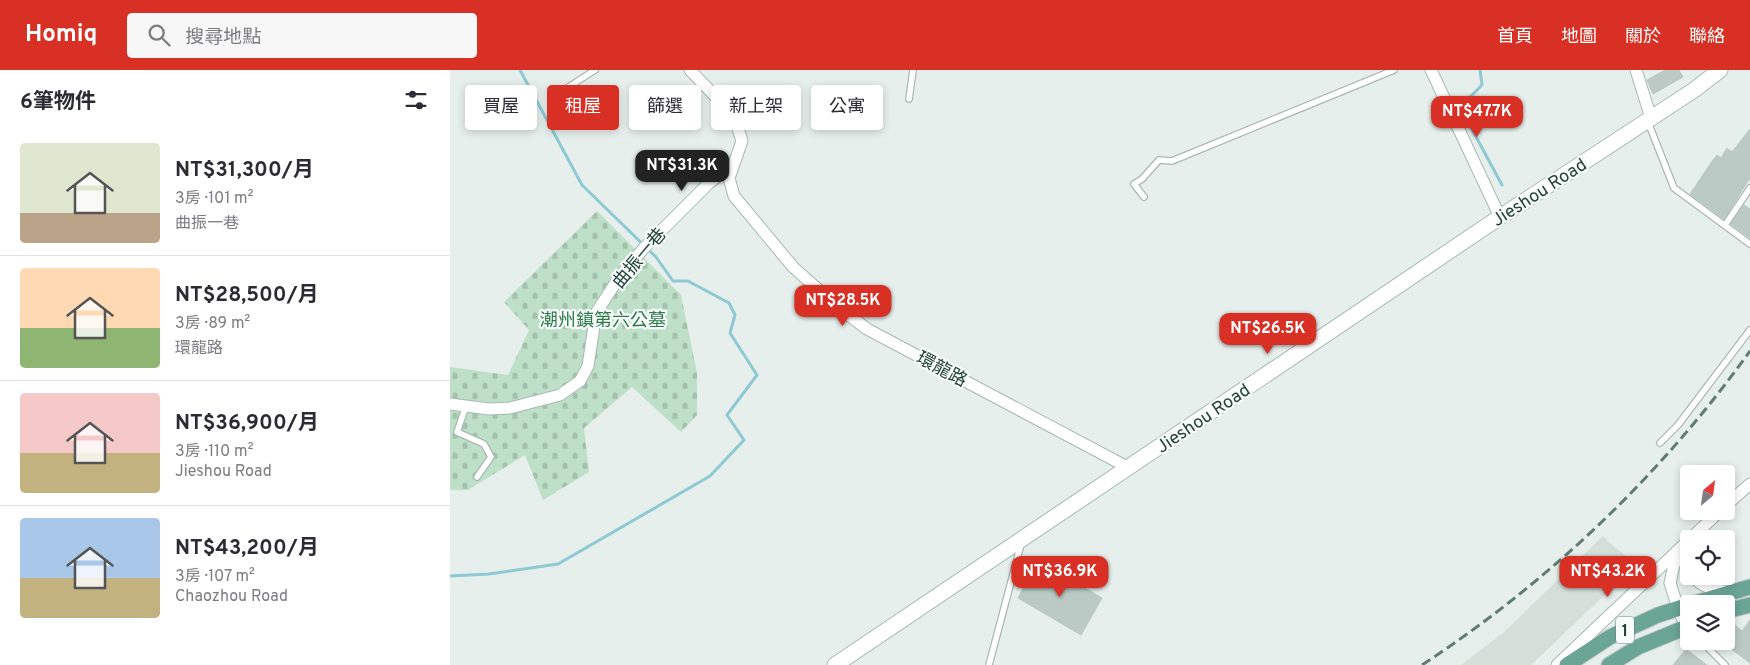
<!DOCTYPE html>
<html lang="zh-TW">
<head>
<meta charset="utf-8">
<style>
  :root { --surface:#fff; --page:#f7f7f7; --text:#2b2b33; --muted:#7c7c81; --line:#e1e1e2; --accent:#d93025 }
  body { margin:0; font-family:Overpass,"Noto Sans TC",sans-serif; background:var(--page); color:var(--text); height:100vh; display:flex; flex-direction:column; font-size:19px; white-space:nowrap }
  * { box-sizing:border-box; margin:0 }
  p { font-size:16px; color:var(--muted) }
  .icon { flex:none; width:28px; height:28px; fill:none; stroke:currentColor; stroke-width:2; stroke-linecap:round; stroke-linejoin:round }
  .map { position:relative; flex:1; overflow:hidden }
  .drawer { display:flex; flex-direction:column; background:var(--surface); width:450px }
  .drawer>* { flex:none }
  .guide { position:absolute; left:15px; top:15px; width:475px; height:45px; display:flex; gap:10px }
  .needle { width:32px; rotate:29deg }
  .controls { position:absolute; left:1230px; top:395px; display:grid; gap:10px }
  .controls a { display:grid; place-items:center; width:55px; height:55px; border-radius:5px; background:var(--surface); box-shadow:0 2px 8px #0003; font-size:25px }
  .price { position:absolute; translate:-50% -42px; padding:0 11px; border-radius:10px; background:var(--accent); color:#fff; font-size:16px; line-height:32px; filter:drop-shadow(0 1px 2px #0008) }
  .price::after { content:''; position:absolute; left:50%; top:30px; width:15px; height:11px; margin-left:-8px; background:inherit; clip-path:polygon(0 0,100% 0,50% 100%) }
  .price.selected { background:#222; color:#fff }
  ul { padding:0; list-style:none }
  li { display:flex; align-items:center; gap:15px; height:125px; padding:0 20px }
  li+li { border-top:1px solid var(--line) }
  li span { display:grid; place-items:center; flex:none; width:140px; height:100px; border-radius:5px; color:#555 }
  li>.icon { margin-inline-start:auto }
  span .icon { width:60px; height:60px; fill:#fffc; stroke-width:1 }
  li b { font-size:21px }
  h2 { display:flex; justify-content:space-between; align-items:center; height:60px; padding:0 20px; font-size:21px }
  .chip { padding:0 18px; border-radius:5px; background:var(--surface); box-shadow:0 2px 8px #0003; font-size:18px; line-height:45px }
  .chip.selected { background:var(--accent); color:#fff }
  header { display:flex; align-items:center; gap:30px; box-sizing:border-box; height:70px; padding:0 25px; background:var(--accent); color:#fff }
  header strong { font-size:24px }
  nav { display:flex; gap:28px; margin-inline-start:auto; font-size:18px }
  .search { width:350px; height:45px; background:var(--page); display:flex; align-items:center; gap:12px; box-sizing:border-box; padding:0 18px; border-radius:5px; color:var(--muted); font-size:19px }
  main { display:flex; flex:1; min-height:0 }
  .map>svg:first-child { display:block }
</style>
</head>
<body>
<header>
<strong>Homiq</strong>
<div class="search"><svg class="icon" aria-label="search" viewBox="0 0 24 24"><circle cx="10" cy="10" r="6"/><path d="M15 15l6 6"/></svg>搜尋地點</div>
<nav><a>首頁</a><a>地圖</a><a>關於</a><a>聯絡</a></nav>
</header>
<main>
<section class="drawer">
<h2>6筆物件<svg class="icon" aria-label="filters" viewBox="0 0 24 24"><path d="M4 7h16M4 17h16"/><circle cx="9" cy="7" r="2"/><circle cx="15" cy="17" r="2"/></svg></h2>
<ul>
<li><span style="background:linear-gradient(#dfe7d0 70%,#b9a48a 0)"><svg class="icon" aria-label="home" viewBox="0 0 24 24"><path d="M3 11l9-7 9 7M6 9v11h12V9"/></svg></span><div><b>NT$31,300/月</b><p>3房 · 101 m²</p><p>曲振一巷</p></div></li>
<li><span style="background:linear-gradient(#ffd9b3 60%,#8fb573 0)"><svg class="icon" aria-label="home" viewBox="0 0 24 24"><path d="M3 11l9-7 9 7M6 9v11h12V9"/></svg></span><div><b>NT$28,500/月</b><p>3房 · 89 m²</p><p>環龍路</p></div></li>
<li><span style="background:linear-gradient(#f6c9c9 60%,#c2b280 0)"><svg class="icon" aria-label="home" viewBox="0 0 24 24"><path d="M3 11l9-7 9 7M6 9v11h12V9"/></svg></span><div><b>NT$36,900/月</b><p>3房 · 110 m²</p><p>Jieshou Road</p></div></li>
<li><span style="background:linear-gradient(#a9c7e8 60%,#c2b280 0)"><svg class="icon" aria-label="home" viewBox="0 0 24 24"><path d="M3 11l9-7 9 7M6 9v11h12V9"/></svg></span><div><b>NT$43,200/月</b><p>3房 · 107 m²</p><p>Chaozhou Road</p></div></li>
</ul>
</section>
<div class="map">
<svg width="1300" height="595" viewBox="0 0 1300 595">
  <defs>
    <pattern id="cemetery-stones" width="16" height="16" patternUnits="userSpaceOnUse" patternTransform="scale(1.25)"><rect width="16" height="16" fill="#bfe0c8"/><path d="M2 7V4a2 2 0 0 1 4 0v3zM10 15v-3a2 2 0 0 1 4 0v3z" fill="#a4c1ad"/></pattern>
  </defs>
  <rect width="100%" height="100%" fill="#e6efeb"/>
  <path fill="#d4dfda" d="M1153 466 1162 475 1187 494 1081 595H1011L1053 563Z"/>
  <path fill="url(#cemetery-stones)" d="M147 141 231 225 247 303V345L231 362 182 317 134 358 139 402 93 430 75 385 18 420H0V297L58 305 79 260 54 232Z"/>
  <g fill="none" stroke-linecap="round" stroke-linejoin="round">
    <path stroke="#8ec9d4" stroke-width="3" d="M1030 0 1032 15 1010 37 1052 115
      M0 506 39 504 108 494 260 406 294 370 277 345 307 305 280 263 285 245 279 233 238 211H223L206 187 132 115 70 0"/>
  </g>
  <path fill="#bbcac4" stroke="#b8c9c2" d="M1215 0H1229L1233 7 1203 24 1197 10Z
    M1300 59V108L1274 149 1240 124 1263 90 1267 85 1271 88 1277 78 1282 82Z
    M1294 135 1300 139V168L1281 154Z
    M589 491 652 528 631 565 568 528Z
    M1300 550V593L1276 575V558L1281 552 1292 561Z
    M1236 579 1257 595H1223Z"/>
  <g fill="none" stroke-linecap="round" stroke-linejoin="round">
    <defs>
      <path id="service" d="M117 18 145 0
        M459 29 463 0
        M1198 52 1224 118 1300 174
        M694 127 684 114 692 109 709 90 722 91 944 0
        M1275 155 1300 118
        M16 336 7 362 34 374 41 387 27 407
        M1210 373 1228 355 1300 260
        M1251 571 1275 595
        M539 595 571 474"/>
      <path id="minor" d="M240 0 284 46 292 71 279 108 284 126 343 197 388 237 417 259 679 398
        M981 0 1050 147
        M1186 0 1201 48
        M0 334 39 339 60 338 110 325 130 311 138 296 146 243 170 206 194 178 259 113 272 103 281 102
        M1276 435 1300 414
        M1240 469 1270 441
        M1227 481 1220 513 1228 538 1236 557
        M1227 481 1239 501
        M1243 506C1251 518 1266 520 1280 522
        M1107 595 1239 470"/>
      <path id="secondary" d="M385 595 1050 147 1244 20 1270 0"/>
      <path id="primary" d="M1242 534 1300 517
        M1276 541 1300 535
        M1117 595 1160 567 1208 545 1239 535
        M1159 595 1188 577 1239 556"/>
    </defs>
    <use href="#service" stroke="#a8b8b2" stroke-width="8"/>
    <use href="#minor" stroke="#a8b8b2" stroke-width="13"/>
    <use href="#secondary" stroke="#a4bbb3" stroke-width="17"/>
    <use href="#primary" stroke="#c2cac8" stroke-width="17"/>
    <use href="#service" stroke="#fff" stroke-width="5.5"/>
    <use href="#minor" stroke="#fff" stroke-width="11"/>
    <use href="#secondary" stroke="#fff" stroke-width="15"/>
    <use href="#primary" stroke="#6aa596" stroke-width="15"/>
    <path stroke="#5f7d75" stroke-width="3" stroke-dasharray="10 5" stroke-linecap="butt" d="M972 595C1100 511 1211 405 1300 281"/>
  </g>
  <g text-anchor="middle" stroke-width="4.5" stroke-linejoin="round" paint-order="stroke">
    <rect fill="#f7fbf9" stroke="#637a73" stroke-width="1" x="1166" y="546.5" width="18" height="27" rx="4"/>
    <g font-size="16" font-weight="bold" fill="#24423a">
      <text x="1175" y="566">1</text>
    </g>
    <g font-size="18" fill="#24423a" stroke="#f7fbf9">
      <text transform="translate(1089 122) rotate(-33)" y="6">Jieshou Road</text>
      <text transform="translate(189 188) rotate(-50)" y="6">曲振一巷</text>
      <text transform="translate(492 299) rotate(28)" y="6">環龍路</text>
      <text transform="translate(753 348) rotate(-34)" y="6">Jieshou Road</text>
    </g>
    <g font-size="18" fill="#2d7a4b" stroke="#f7fbf9">
      <text x="153" y="256">潮州鎮第六公墓</text>
    </g>
  </g>
</svg>
<div class="controls">
<a><svg class="needle" viewBox="-14 -14 28 28"><path d="M0-13l5 13h-10z" fill="#e53935"/><path d="M0 13l5-13h-10z" fill="#7c7c81"/></svg></a>
<a><svg class="icon" aria-label="locate" viewBox="0 0 24 24"><circle cx="12" cy="12" r="6"/><path d="M12 2v4M12 18v4M2 12h4M18 12h4"/></svg></a>
<a><svg class="icon" aria-label="layers" viewBox="0 0 24 24"><path d="M12 4l9 5-9 5-9-5zM3 14l9 5 9-5"/></svg></a>
</div>
<b class="price" style="left:1027px;top:68px">NT$47.7K</b>
<b class="price selected" style="left:232px;top:122px">NT$31.3K</b>
<b class="price" style="left:393px;top:257px">NT$28.5K</b>
<b class="price" style="left:818px;top:285px">NT$26.5K</b>
<b class="price" style="left:610px;top:528px">NT$36.9K</b>
<b class="price" style="left:1158px;top:528px">NT$43.2K</b>
<div class="guide">
<a class="chip">買屋</a>
<a class="chip selected">租屋</a>
<a class="chip">篩選</a>
<a class="chip">新上架</a>
<a class="chip">公寓</a>
</div>
</div>
</main>
</body>
</html>
